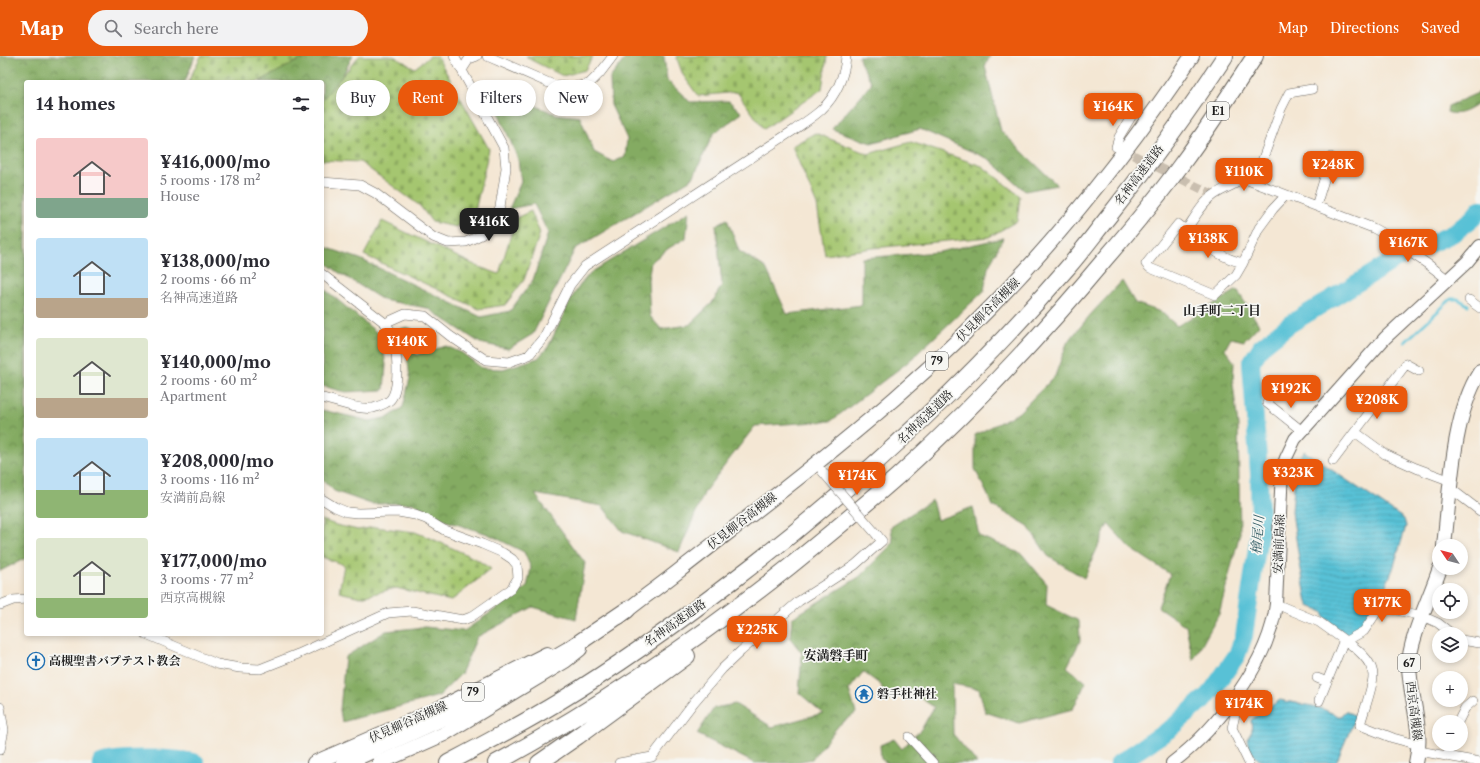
<!DOCTYPE html>
<html lang="en">
<head>
<meta charset="utf-8">
<style>
  :root { --surface:#fff; --page:#f2f2f3; --text:#2b2b33; --muted:#7c7c81; --accent:#ea580c }
  body { margin:0; font-family:"Libre Caslon Text","Noto Serif JP",serif; background:var(--page); color:var(--text); height:100vh; display:flex; flex-direction:column; font-size:15px; white-space:nowrap }
  * { box-sizing:border-box; margin:0 }
  p { font-size:13px; color:var(--muted) }
  .icon { flex:none; width:22px; height:22px; fill:none; stroke:currentColor; stroke-width:2; stroke-linecap:round; stroke-linejoin:round }
  .map { position:relative; flex:1; overflow:hidden }
  .panel { position:absolute; left:24px; top:24px; width:300px; height:556px; display:flex; flex-direction:column; background:var(--surface); border-radius:4px; box-shadow:0 2px 6px #0003 }
  .panel>* { flex:none }
  .guide { position:absolute; left:336px; top:24px; width:380px; height:36px; display:flex; gap:8px }
  .needle { width:26px; rotate:305deg }
  .controls { position:absolute; left:1432px; top:483px; display:grid; gap:8px }
  .controls a { display:grid; place-items:center; width:36px; height:36px; border-radius:50%; background:var(--surface); box-shadow:0 2px 6px #0003; font-size:20px }
  .price { position:absolute; translate:-50% -34px; padding:0 9px; border-radius:8px; background:var(--accent); color:#fff; font-size:13px; line-height:26px; filter:drop-shadow(0 1px 2px #0008) }
  .price::after { content:''; position:absolute; left:50%; top:24px; width:12px; height:9px; margin-left:-6px; background:inherit; clip-path:polygon(0 0,100% 0,50% 100%) }
  .price.on { background:#222; color:#fff }
  ul { padding:0; list-style:none }
  li { display:flex; align-items:center; gap:12px; height:100px; padding:0 12px }
  li span { display:grid; place-items:center; flex:none; width:112px; height:80px; border-radius:4px; color:#555 }
  li>.icon { margin-inline-start:auto }
  span .icon { width:48px; height:48px; fill:#fffc; stroke-width:1 }
  li b { font-size:17px }
  h2 { display:flex; justify-content:space-between; align-items:center; height:48px; padding:0 12px; font-size:17px }
  .pill { padding:0 14px; border-radius:18px; background:var(--surface); box-shadow:0 2px 6px #0003; font-size:14px; line-height:36px }
  .pill.on { background:var(--accent); color:#fff }
  header { display:flex; align-items:center; gap:24px; box-sizing:border-box; height:56px; padding:0 20px; background:var(--accent); color:#fff }
  header strong { font-size:19px }
  nav { display:flex; gap:22px; margin-inline-start:auto; font-size:14px }
  .search { width:280px; height:36px; background:var(--page); display:flex; align-items:center; gap:10px; box-sizing:border-box; padding:0 14px; border-radius:22px; color:var(--muted); font-size:15px }
  .map>svg:first-child { display:block }
</style>
</head>
<body>
<header>
<strong>Map</strong>
<div class="search"><svg class="icon" aria-label="search" viewBox="0 0 24 24"><circle cx="10" cy="10" r="6"/><path d="M15 15l6 6"/></svg>Search here</div>
<nav><a>Map</a><a>Directions</a><a>Saved</a></nav>
</header>
<div class="map">
<svg width="1480" height="707" viewBox="0 0 1480 707">
  <defs>
    <pattern id="forest-crowns" width="20" height="18" patternUnits="userSpaceOnUse"><rect width="20" height="18" fill="#84ab62"/><path d="M2 6a3 3 0 1 1 6 0M12 15a3 3 0 1 1 6 0" fill="none" stroke="#6b8a50"/></pattern>
    <pattern id="cemetery-stones" width="16" height="16" patternUnits="userSpaceOnUse"><rect width="16" height="16" fill="#a5c66f"/><path d="M2 7V4a2 2 0 0 1 4 0v3zM10 15v-3a2 2 0 0 1 4 0v3z" fill="#8daa60"/></pattern>
    <pattern id="water-rules" width="6" height="5" patternUnits="userSpaceOnUse"><rect width="6" height="5" fill="#59c1d6"/><path d="M0 2.5h6" fill="none" stroke="#4da5b7"/></pattern>
  </defs>
  <rect width="100%" height="100%" fill="#f6f6f2"/>
  <filter id="ink" filterUnits="userSpaceOnUse"><feTurbulence type="fractalNoise" baseFrequency=".025" numOctaves="2"/><feDisplacementMap in="SourceGraphic" scale="8" xChannelSelector="R" yChannelSelector="G"/><feConvolveMatrix kernelMatrix="1 2 1 2 8 2 1 2 1" color-interpolation-filters="sRGB"/></filter>
  <filter id="wash" filterUnits="userSpaceOnUse"><feTurbulence type="fractalNoise" baseFrequency=".012" numOctaves="4" result="noise"/><feDisplacementMap in="SourceGraphic" scale="16" xChannelSelector="R" yChannelSelector="G"/><feGaussianBlur stdDeviation="0.9" result="paint"/><feColorMatrix in="noise" values="0 0 0 0 0 0 0 0 0 0 0 0 0 0 0 0 0 1.4 0 .05"/><feComposite in="paint" operator="in"/></filter>
  <g filter="url(#wash)">
    <rect width="100%" height="100%" fill="#f4e7d4"/>
    <path fill="url(#forest-crowns)" stroke="#50643f" d="M0 0H195L185 26H26V502L0 515Z
      M300 0H353L337 29 322 45V26H260Z
      M627 0H664L667 24 690 46 729 45 742 57 713 78 693 122 575 193 533 278 508 293 480 287 427 252 383 244 338 216 322 204V190L360 203 481 261 510 255 533 224 548 177 534 148 509 153 521 126 518 103 499 58 513 40 555 58 580 61 594 96 613 106 625 101 627 83 611 49 610 22Z
      M859 0H990L985 10 1001 75 1057 129 1025 135 989 103 920 73 871 87 832 73 872 27 860 6Z
      M1480 36V46C1471 53 1459 61 1447 56L1448 50Z
      M689 156 686 182 669 192 651 206 648 224 650 260 661 273 689 269 712 247 722 229 716 169 727 163 739 195 766 212 787 258 862 249V202L939 196 1003 182 988 212 984 235 908 306 831 365 755 370 705 435 679 496 622 475 602 450 535 438 585 507 576 563 533 551 477 581 461 618 439 640 342 666 340 654 345 601 386 575 425 571 464 575 527 531 531 512 524 496 488 478 446 465 412 447 371 448 334 435 322 423V354L370 365 389 361 403 351 410 322 407 299 401 273 407 271 412 273 411 283 416 299 446 290 462 297 482 312 503 313 538 302 548 291 571 243 580 229 590 217Z
      M1122 225 1135 247 1161 256 1177 270 1237 234 1259 269 1244 285 1231 282 1225 293 1234 306 1233 327 1238 370 1240 477 1219 558 1193 605 1186 570 1158 551 1170 518 1130 492 1108 468 1084 522 1048 500 1027 469 993 450 975 413V379L1018 357 1055 320 1067 287 1091 258Z
      M322 231 381 280 386 309 384 334 345 336 322 330Z
      M932 444 937 464 973 451 979 480 1022 498 1047 528 1046 549 1079 565 1080 585 1067 611 1086 626 1073 653 1019 667 985 656 979 633 952 628 953 678 977 707H887L881 703 880 689 894 683 902 693 922 672 934 651 905 632 891 645 885 641 881 629 863 616 849 634 856 657 839 669 812 703 791 707H754L697 678 714 652 735 648 772 671 823 657 799 637 802 597 790 582 792 562 859 521 893 487 891 471Z"/>
    <path fill="url(#cemetery-stones)" stroke="#607146" d="M201 0H307L258 26H188Z
      M359 0H393L415 12 430 0H437L489 93 475 155 456 171 432 166 420 150 360 106 322 104V44Z
      M526 0H593L585 14 563 20 529 3Z
      M676 0H827L822 33 764 73 737 36 698 40 683 19Z
      M815 77 868 98 911 86 982 110 1020 140 1017 165 989 181 873 192 825 199 817 149 792 90Z
      M531 155 540 177 524 224 505 249 479 253 364 199 382 165 479 211 499 218 516 162Z
      M322 464 336 469 358 474 375 471 415 476 437 485 476 503 491 513 451 545 396 532 361 541 339 536 344 509 322 501Z"/>
    <path fill="url(#water-rules)" stroke="#3a6e79" d="M1304 395 1404 463 1406 470 1393 513 1376 553 1365 570 1348 580 1325 562 1323 556 1309 550 1307 546 1299 503 1292 456 1295 418 1298 406Z
      M1280 644 1318 651 1341 661 1345 655 1356 660 1336 707H1264C1253 701 1249 694 1247 683L1252 675 1251 664Z"/>
    <g fill="none" stroke-linecap="round" stroke-linejoin="round">
      <path stroke="#59c1d6" stroke-width="3" d="M1405 286 1451 243H1458L1468 249"/>
      <path stroke="#59c1d6" stroke-width="18" d="M101 707C118 701 178 701 196 707
        M1119 707 1173 671 1201 645H1203L1214 632 1237 599 1244 580 1250 539 1260 472 1259 417 1251 307 1261 291 1290 268 1398 202 1452 178 1473 162 1480 153"/>
    </g>
  </g>
  <g filter="url(#ink)">
    <g fill="none" stroke-linecap="round" stroke-linejoin="round">
      <path stroke="#c9beaf" stroke-width="9" stroke-dasharray="9 4.5" stroke-linecap="butt" d="M1121 93 1214 139"/>
      <defs>
        <path id="minor" d="M487 0 556 30 574 31 589 28 600 17 613 0
          M462 14 469 3 477 0
          M1116 91 1119 81 1131 61
          M1245 123 1373 172 1382 177 1429 209 1447 223
          M322 126 360 129 375 137 433 181 448 187 466 186 481 179 491 170 496 161 500 151 506 112 504 92 454 0
          M1286 139 1273 153 1259 172 1243 207 1236 219 1215 239 1150 212 1146 208 1178 168 1186 174C1194 163 1202 147 1214 139 1230 128 1249 125 1261 108L1281 53 1289 37 1312 33
          M1316 150 1331 101
          M1186 174C1203 188 1221 202 1243 207
          M322 218 385 267C387 270 389 272 391 275 397 288 401 332 390 344 386 348 379 350 373 352 360 355 336 345 322 342
          M1469 244 1480 252
          M385 267 405 258 425 260 450 280 486 304 509 306 529 299 544 281 570 229 585 210 794 74C803 67 814 61 822 53 836 40 845 19 846 0
          M1267 347 1302 375
          M1355 376 1385 398 1416 412 1451 425
          M1333 405 1406 308 1419 315
          M1450 432 1480 455
          M1276 548 1319 566 1344 584 1319 645
          M0 549 13 544 26 543
          M146 578 217 608 240 612 260 613 298 598 388 557 412 555 463 564 471 561 511 533 518 522 517 509 512 503 503 497 482 488 444 474 426 463 415 459 398 456 358 457 347 456 335 451 322 443
          M1344 584C1355 591 1373 605 1373 620 1373 631 1363 657 1360 669L1393 682 1419 689
          M1461 584 1480 587
          M1346 585 1364 575 1378 554 1384 551 1422 560 1438 567 1452 578
          M1317 622 1327 626
          M1241 633 1232 672 1249 707
          M0 651 4 674 0 694
          M1458 666 1465 652 1473 645
          M909 681 933 707
          M1419 695 1480 706
          M1448 701 1451 688
          M619 707 652 701 694 646 722 613 741 595 799 545 855 509 882 485 877 479"/>
        <path id="secondary" d="M1172 707C1217 673 1270 605 1276 548L1282 413 1286 402 1295 383 1385 282 1467 206 1480 190"/>
        <path id="primary" d="M1444 490C1450 439 1452 359 1480 316
          M619 561C639 544 660 530 680 514 753 457 826 402 895 342 1010 242 1108 126 1192 0
          M314 707 436 654 547 598
          M379 707 444 678 565 605 580 593
          M1416 707C1424 675 1410 642 1409 610 1409 583 1431 540 1440 512"/>
        <path id="motorway" d="M344 707 482 644 568 594 627 554
          M448 707C486 687 524 667 560 645 621 608 679 566 735 523 857 430 969 326 1069 210 1083 194 1096 176 1109 160 1150 108 1189 55 1225 0
          M496 707C600 651 697 584 789 511 826 481 863 451 898 420 972 353 1041 280 1105 203 1131 173 1157 142 1181 109 1207 74 1231 37 1255 0
          M539 707 578 680 687 600"/>
      </defs>
      <use href="#minor" stroke="#68635c" stroke-width="10"/>
      <use href="#secondary" stroke="#68635c" stroke-width="14"/>
      <use href="#primary" stroke="#68635c" stroke-width="16"/>
      <use href="#motorway" stroke="#68635c" stroke-width="18"/>
      <use href="#minor" stroke="#fff" stroke-width="9"/>
      <use href="#secondary" stroke="#fff" stroke-width="12"/>
      <use href="#primary" stroke="#fff" stroke-width="14"/>
      <use href="#motorway" stroke="#fff" stroke-width="16"/>
      <defs>
        <path id="minor-bridge" d="M822 415 877 479"/>
      </defs>
      <use href="#minor-bridge" stroke="#68635c" stroke-width="10" stroke-linecap="butt"/>
      <use href="#minor-bridge" stroke="#fff" stroke-width="9"/>
    </g>
  </g>
  <defs>
    <symbol id="church-ring" viewBox="-11 -11 22 22"><circle r="9.5" fill="#f6f6f2" stroke="#1f6fb2" stroke-width="1.5"/><path d="M-1.2-6h2.4v3.5h3.3v2.4h-3.3V6h-2.4V-.1h-3.3v-2.4h3.3Z" fill="#1f6fb2"/></symbol>
    <symbol id="temple-ring" viewBox="-11 -11 22 22"><circle r="9.5" fill="#f6f6f2" stroke="#1f6fb2" stroke-width="1.5"/><path d="M0-6L5-2H3V0L6.5 2.5H4V6H1.5V3h-3V6H-4V2.5H-6.5L-3 0V-2H-5Z" fill="#1f6fb2"/></symbol>
  </defs>
  <g fill-rule="evenodd">
    <use href="#church-ring" x="26" y="595" width="20" height="20"/>
    <use href="#temple-ring" x="854" y="628" width="20" height="20"/>
  </g>
  <g text-anchor="middle" stroke-width="3.5" stroke-linejoin="round" paint-order="stroke">
    <g fill="#f6f6f2" stroke="#5d5d5c" stroke-width="1">
      <rect x="1207" y="46" width="22" height="18" rx="3"/>
      <rect x="926" y="296" width="22" height="18" rx="3"/>
      <rect x="1398" y="598" width="22" height="18" rx="3"/>
      <rect x="462" y="627" width="22" height="18" rx="3"/>
    </g>
    <g font-size="11" font-weight="bold" fill="#1c1c1c">
      <text x="1218" y="59">E1</text>
      <text x="937" y="309">79</text>
      <text x="1409" y="611">67</text>
      <text x="473" y="640">79</text>
    </g>
    <g font-size="12" fill="#1c1c1c" stroke="#f6f6f2">
      <text transform="translate(1139 119) rotate(-53)" y="4">名神高速道路</text>
      <text transform="translate(988 254) rotate(-45)" y="4">伏見柳谷高槻線</text>
      <text transform="translate(925 361) rotate(-44)" y="4">名神高速道路</text>
      <text transform="translate(742 465) rotate(-38)" y="4">伏見柳谷高槻線</text>
      <text transform="translate(1279 488) rotate(-88)" y="4">安満前島線</text>
      <text transform="translate(675 567) rotate(-35)" y="4">名神高速道路</text>
      <text transform="translate(1414 655) rotate(83)" y="4">西京高槻線</text>
      <text transform="translate(408 666) rotate(-24)" y="4">伏見柳谷高槻線</text>
    </g>
    <g font-size="12" font-weight="bold" fill="#1c1c1c" stroke="#f6f6f2" text-anchor="start">
      <text x="49" y="609">高槻聖書バプテスト教会</text>
      <text x="877" y="642">磐手杜神社</text>
    </g>
    <g font-size="13" font-weight="bold" fill="#1c1c1c" stroke="#f6f6f2">
      <text x="1222" y="259">山手町二丁目</text>
      <text x="836" y="604">安満磐手町</text>
    </g>
    <g font-size="13" font-style="italic" fill="#345e66" stroke="#f6f6f2">
      <text transform="translate(1257 479) rotate(-85)" y="5">檜尾川</text>
    </g>
  </g>
</svg>
<div class="controls">
<a><svg class="needle" viewBox="-14 -14 28 28"><path d="M0-13l5 13h-10z" fill="#e53935"/><path d="M0 13l5-13h-10z" fill="#7c7c81"/></svg></a>
<a><svg class="icon" aria-label="locate" viewBox="0 0 24 24"><circle cx="12" cy="12" r="6"/><path d="M12 2v4M12 18v4M2 12h4M18 12h4"/></svg></a>
<a><svg class="icon" aria-label="layers" viewBox="0 0 24 24"><path d="M12 4l9 5-9 5-9-5zM3 14l9 5 9-5"/></svg></a>
<a>+</a>
<a>−</a>
</div>
<b class="price" style="left:1113px;top:71px">¥164K</b>
<b class="price" style="left:1333px;top:129px">¥248K</b>
<b class="price" style="left:1244px;top:136px">¥110K</b>
<b class="price on" style="left:489px;top:186px">¥416K</b>
<b class="price" style="left:1208px;top:203px">¥138K</b>
<b class="price" style="left:1408px;top:207px">¥167K</b>
<b class="price" style="left:407px;top:306px">¥140K</b>
<b class="price" style="left:1291px;top:353px">¥192K</b>
<b class="price" style="left:1377px;top:364px">¥208K</b>
<b class="price" style="left:1293px;top:437px">¥323K</b>
<b class="price" style="left:857px;top:440px">¥174K</b>
<b class="price" style="left:1382px;top:567px">¥177K</b>
<b class="price" style="left:757px;top:594px">¥225K</b>
<b class="price" style="left:1244px;top:668px">¥174K</b>
<div class="guide">
<a class="pill">Buy</a>
<a class="pill on">Rent</a>
<a class="pill">Filters</a>
<a class="pill">New</a>
</div>
<section class="panel">
<h2>14 homes<svg class="icon" aria-label="filters" viewBox="0 0 24 24"><path d="M4 7h16M4 17h16"/><circle cx="9" cy="7" r="2"/><circle cx="15" cy="17" r="2"/></svg></h2>
<ul>
<li><span style="background:linear-gradient(#f6c9c9 75%,#7fa58c 0)"><svg class="icon" aria-label="home" viewBox="0 0 24 24"><path d="M3 11l9-7 9 7M6 9v11h12V9"/></svg></span><div><b>¥416,000/mo</b><p>5 rooms · 178 m²</p><p>House</p></div></li>
<li><span style="background:linear-gradient(#bfe0f5 75%,#b9a48a 0)"><svg class="icon" aria-label="home" viewBox="0 0 24 24"><path d="M3 11l9-7 9 7M6 9v11h12V9"/></svg></span><div><b>¥138,000/mo</b><p>2 rooms · 66 m²</p><p>名神高速道路</p></div></li>
<li><span style="background:linear-gradient(#dfe7d0 75%,#b9a48a 0)"><svg class="icon" aria-label="home" viewBox="0 0 24 24"><path d="M3 11l9-7 9 7M6 9v11h12V9"/></svg></span><div><b>¥140,000/mo</b><p>2 rooms · 60 m²</p><p>Apartment</p></div></li>
<li><span style="background:linear-gradient(#bfe0f5 65%,#8fb573 0)"><svg class="icon" aria-label="home" viewBox="0 0 24 24"><path d="M3 11l9-7 9 7M6 9v11h12V9"/></svg></span><div><b>¥208,000/mo</b><p>3 rooms · 116 m²</p><p>安満前島線</p></div></li>
<li><span style="background:linear-gradient(#dfe7d0 75%,#8fb573 0)"><svg class="icon" aria-label="home" viewBox="0 0 24 24"><path d="M3 11l9-7 9 7M6 9v11h12V9"/></svg></span><div><b>¥177,000/mo</b><p>3 rooms · 77 m²</p><p>西京高槻線</p></div></li>
</ul>
</section>
</div>
</body>
</html>
